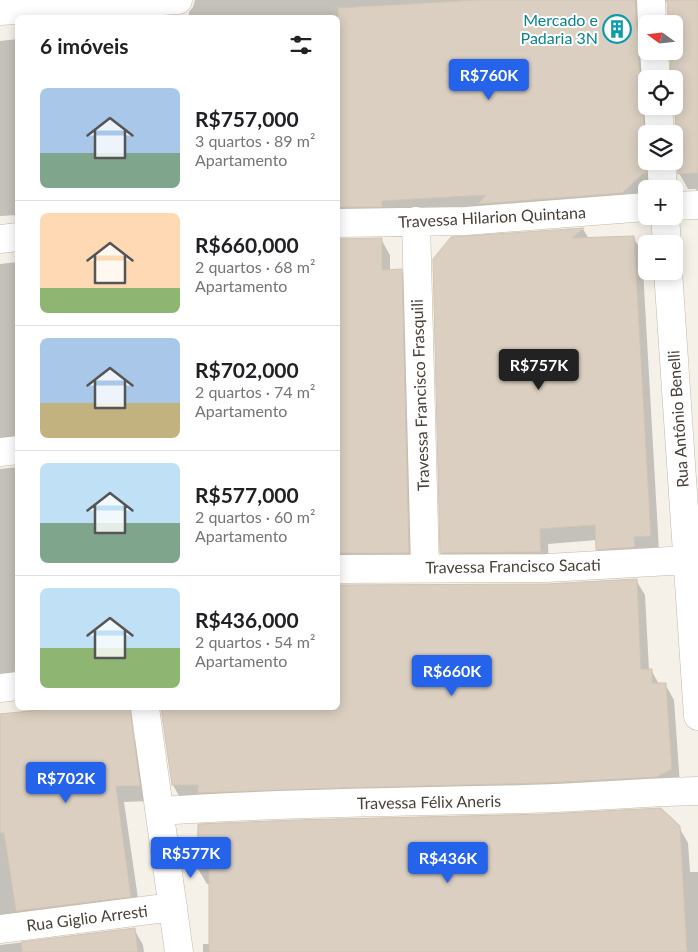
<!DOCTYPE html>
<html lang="pt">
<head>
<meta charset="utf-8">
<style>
  :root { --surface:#fff; --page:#f2f2f2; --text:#202124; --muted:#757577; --line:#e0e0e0; --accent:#2563eb }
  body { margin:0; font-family:Lato,sans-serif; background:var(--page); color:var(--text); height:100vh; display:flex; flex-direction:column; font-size:19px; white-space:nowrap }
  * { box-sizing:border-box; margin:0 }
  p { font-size:16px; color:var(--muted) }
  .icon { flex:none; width:28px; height:28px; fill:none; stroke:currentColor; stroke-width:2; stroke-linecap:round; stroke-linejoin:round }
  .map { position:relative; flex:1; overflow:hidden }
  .sheet { position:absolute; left:15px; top:15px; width:325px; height:695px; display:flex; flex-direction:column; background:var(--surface); border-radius:8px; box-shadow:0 2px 12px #0003 }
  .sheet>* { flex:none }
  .needle { width:32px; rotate:285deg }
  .buttons { position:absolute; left:638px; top:15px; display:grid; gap:10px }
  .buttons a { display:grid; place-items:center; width:45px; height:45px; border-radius:8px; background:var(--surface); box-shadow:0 2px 12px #0003; font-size:25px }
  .price { position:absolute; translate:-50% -42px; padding:0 11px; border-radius:5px; background:var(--accent); color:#fff; font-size:16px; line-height:32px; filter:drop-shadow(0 1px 2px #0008) }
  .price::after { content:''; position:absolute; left:50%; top:30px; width:15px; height:11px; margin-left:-8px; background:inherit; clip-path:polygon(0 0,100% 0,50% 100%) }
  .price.current { background:#222; color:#fff }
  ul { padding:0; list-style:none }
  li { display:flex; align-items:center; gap:15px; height:125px; padding:0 25px }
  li+li { border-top:1px solid var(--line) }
  li span { display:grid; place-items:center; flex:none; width:140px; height:100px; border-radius:8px; color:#555 }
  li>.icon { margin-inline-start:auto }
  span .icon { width:60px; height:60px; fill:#fffc; stroke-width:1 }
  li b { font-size:21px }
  h2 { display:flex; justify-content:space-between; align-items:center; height:60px; padding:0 25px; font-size:21px }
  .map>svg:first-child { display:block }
</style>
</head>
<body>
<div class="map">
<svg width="698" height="952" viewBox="0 0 698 952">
  <rect width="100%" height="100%" fill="#f5f1e9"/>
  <path fill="#0003" d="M195 0H659L644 17 645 39 646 42V161H659L655 189H646V195L338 227V18H189V12L193 7Z
    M662 0H698V192L696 189H688L679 173 676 159 674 154V143L677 133 674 105V24L668 2Z
    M18 39V215L0 216V41Z
    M583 229 589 239 633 237 642 252 659 551 606 565 597 549V540L548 544 549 568H450L441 553 434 259Z
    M381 239 390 255V271H401L410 286 417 568 338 572V240Z
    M18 262V451L0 455V264Z
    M18 467V673L0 675V469Z
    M636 580 645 595 649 670H651L659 684H665L674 700 680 785 182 801 173 785 162 710 160 708H338V586L547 585Z
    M68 708H103L132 735 141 751 148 801 124 802 140 912 0 932V714Z
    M679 827 688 843 690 872H698V952H203V944H210V884H207L198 869Z
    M134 929 143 945 144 952H0V945Z"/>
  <path fill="#dacfc1" stroke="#d2c4b1" d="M477 0H635L636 25 639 33 645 38 640 44 638 52 640 80 643 87 646 91V96L642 107 646 141V174H643L622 193 478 204 486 195 382 201V207H338V8Z
    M667 0H698V173L678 174 677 160 674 152 676 133 674 79H671L670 51H674V24H668Z
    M584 228 572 238 634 236 651 536 634 537 635 547 596 550 595 525 540 529 541 552 440 553 433 259 451 237Z
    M338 239 382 238V270L402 269 409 553H338Z
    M637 579 641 669H652V683H666L672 769 657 777 545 783 342 788 198 793V785H172L161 708H338V585L547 584Z
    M59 708H130L140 786H116L131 897 16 911 4 833H0V714Z
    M661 808 680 826 687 952H209V868L197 869 198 824 297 820 546 814Z
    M135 928 138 952H22L21 942Z"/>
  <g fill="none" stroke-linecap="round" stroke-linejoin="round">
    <defs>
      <path id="minor" d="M651 0 652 24
        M0 11 178 0
        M654 51 656 79
        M658 106 660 134
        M661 161 663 189
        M674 206 698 205
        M665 216 667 244
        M416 221 425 568
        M338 223 466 221 646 207
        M0 239 18 237
        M668 271 698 716
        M0 452 18 450
        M338 569 547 568 688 560
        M0 688 18 686
        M145 708 179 952
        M160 811C281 803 403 802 524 799 582 798 640 792 698 791
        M0 929 173 907"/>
    </defs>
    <use href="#minor" stroke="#c1b9ab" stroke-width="29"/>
    <use href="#minor" stroke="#fff" stroke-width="28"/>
  </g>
  <defs>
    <symbol id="building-ring" viewBox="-11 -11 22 22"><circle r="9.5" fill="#fff" stroke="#0f9aa8" stroke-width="1.5"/><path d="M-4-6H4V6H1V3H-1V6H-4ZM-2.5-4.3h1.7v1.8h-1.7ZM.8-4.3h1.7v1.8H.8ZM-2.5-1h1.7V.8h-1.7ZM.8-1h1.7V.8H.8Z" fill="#0f9aa8"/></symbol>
  </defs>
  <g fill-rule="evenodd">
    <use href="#building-ring" x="601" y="13" width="32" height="32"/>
  </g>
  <g text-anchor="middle" stroke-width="4" stroke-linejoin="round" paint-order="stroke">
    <g font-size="16" fill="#0d838f" stroke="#fff" text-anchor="end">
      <text x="598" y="26">Mercado e<tspan x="598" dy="18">Padaria 3N</tspan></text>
    </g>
    <g font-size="16" fill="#494137" stroke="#fff">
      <text transform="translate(492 217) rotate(-3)" y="6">Travessa Hilarion Quintana</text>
      <text transform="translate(420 395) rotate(-92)" y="6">Travessa Francisco Frasquili</text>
      <text transform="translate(678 419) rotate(-94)" y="6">Rua Antônio Benelli</text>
      <text transform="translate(513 566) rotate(-1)" y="6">Travessa Francisco Sacati</text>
      <text transform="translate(429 802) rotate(-1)" y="6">Travessa Félix Aneris</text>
      <text transform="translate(87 918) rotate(-7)" y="6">Rua Giglio Arresti</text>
    </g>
  </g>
</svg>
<div class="buttons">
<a><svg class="needle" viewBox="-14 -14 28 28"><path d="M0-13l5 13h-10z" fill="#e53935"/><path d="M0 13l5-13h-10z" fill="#757577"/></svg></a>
<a><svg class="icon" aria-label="locate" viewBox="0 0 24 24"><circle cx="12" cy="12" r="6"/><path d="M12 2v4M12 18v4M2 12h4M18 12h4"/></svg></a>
<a><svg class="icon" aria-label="layers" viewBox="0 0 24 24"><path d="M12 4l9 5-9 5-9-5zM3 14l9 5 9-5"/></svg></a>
<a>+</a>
<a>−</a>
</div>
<b class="price" style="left:489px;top:101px">R$760K</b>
<b class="price current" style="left:539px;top:391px">R$757K</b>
<b class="price" style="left:452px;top:697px">R$660K</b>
<b class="price" style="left:66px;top:804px">R$702K</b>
<b class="price" style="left:191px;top:879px">R$577K</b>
<b class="price" style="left:448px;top:884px">R$436K</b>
<section class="sheet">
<h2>6 imóveis<svg class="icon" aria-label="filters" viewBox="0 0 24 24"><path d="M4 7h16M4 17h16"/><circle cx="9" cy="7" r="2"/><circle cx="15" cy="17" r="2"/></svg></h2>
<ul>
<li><span style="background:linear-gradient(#a9c7e8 65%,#7fa58c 0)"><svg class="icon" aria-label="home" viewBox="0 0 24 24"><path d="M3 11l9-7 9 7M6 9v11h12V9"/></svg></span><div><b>R$757,000</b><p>3 quartos · 89 m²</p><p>Apartamento</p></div></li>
<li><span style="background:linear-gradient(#ffd9b3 75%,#8fb573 0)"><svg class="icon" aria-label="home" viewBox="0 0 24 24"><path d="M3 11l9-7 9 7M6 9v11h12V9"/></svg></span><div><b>R$660,000</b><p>2 quartos · 68 m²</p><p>Apartamento</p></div></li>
<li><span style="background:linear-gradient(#a9c7e8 65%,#c2b280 0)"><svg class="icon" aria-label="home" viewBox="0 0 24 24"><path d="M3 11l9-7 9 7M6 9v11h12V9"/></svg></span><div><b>R$702,000</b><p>2 quartos · 74 m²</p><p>Apartamento</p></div></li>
<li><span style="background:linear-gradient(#bfe0f5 60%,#7fa58c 0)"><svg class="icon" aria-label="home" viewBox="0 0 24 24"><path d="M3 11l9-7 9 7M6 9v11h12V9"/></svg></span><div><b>R$577,000</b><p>2 quartos · 60 m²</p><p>Apartamento</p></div></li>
<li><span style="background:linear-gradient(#bfe0f5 60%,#8fb573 0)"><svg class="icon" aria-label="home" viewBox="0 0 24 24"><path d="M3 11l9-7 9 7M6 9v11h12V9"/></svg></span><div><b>R$436,000</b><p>2 quartos · 54 m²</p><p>Apartamento</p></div></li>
</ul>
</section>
</div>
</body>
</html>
